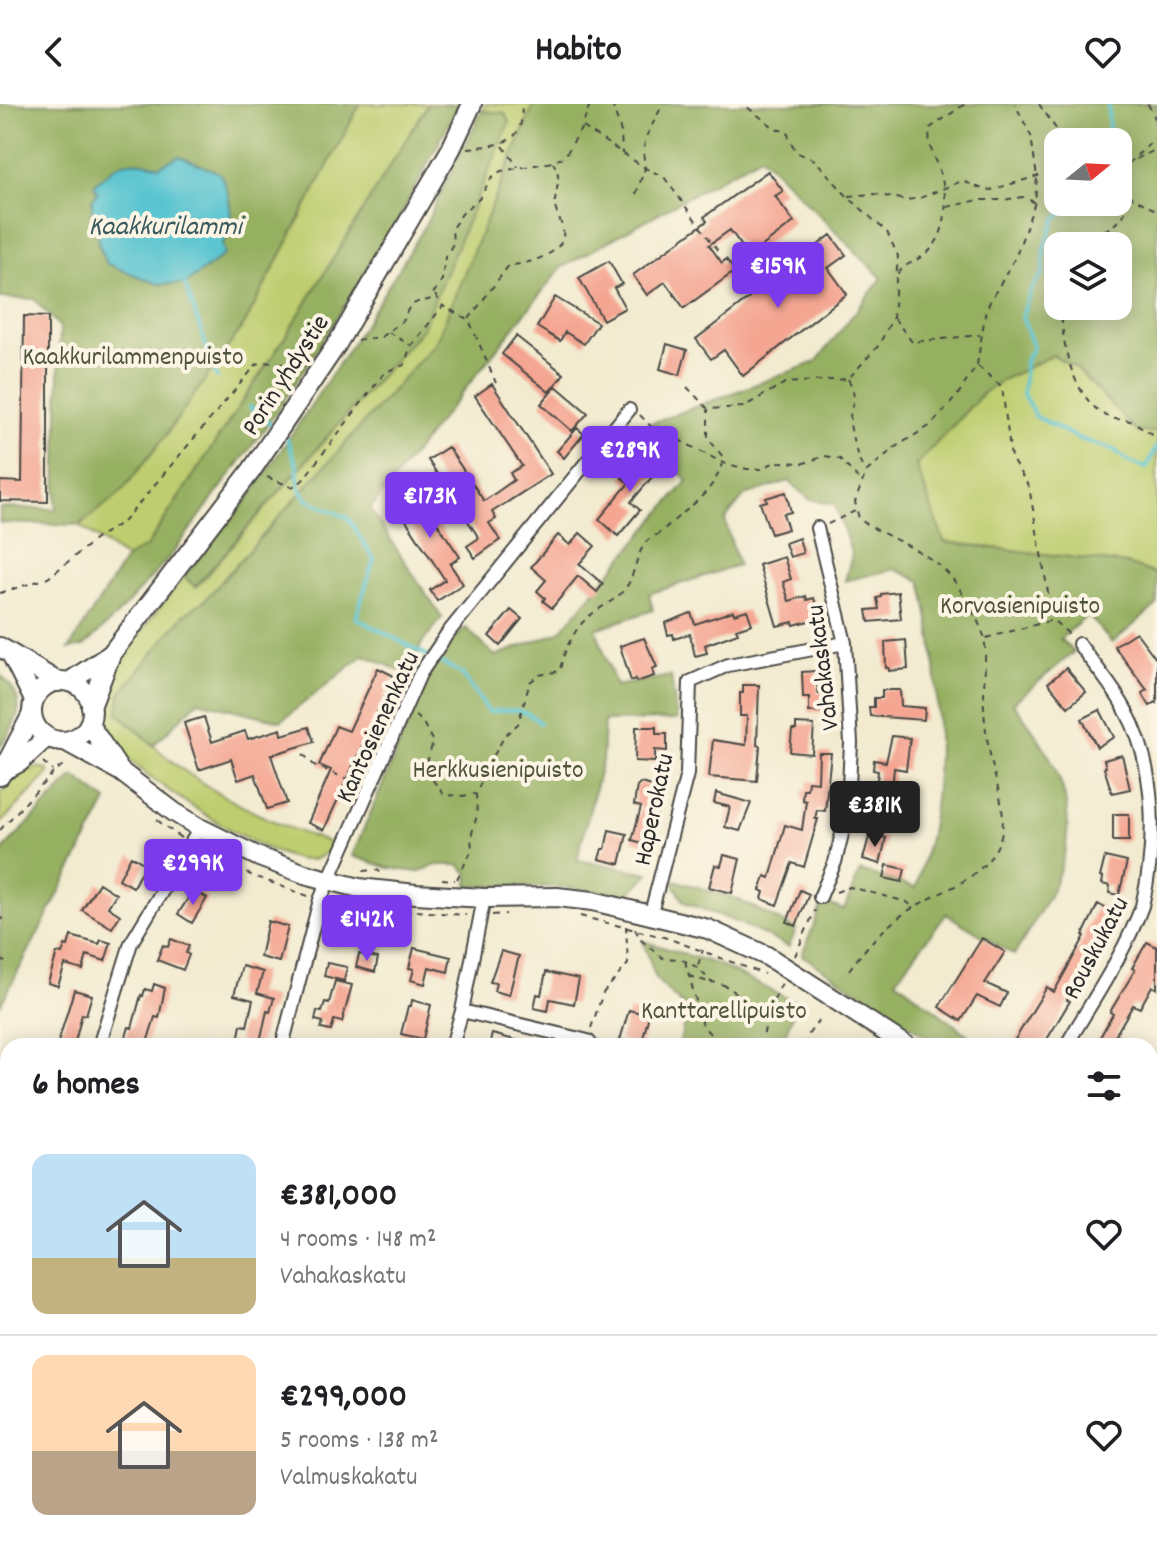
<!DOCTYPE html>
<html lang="en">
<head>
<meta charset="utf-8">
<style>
  :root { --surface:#fff; --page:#f6f6f6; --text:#202124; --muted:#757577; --line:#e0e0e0; --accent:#7c3aed }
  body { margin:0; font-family:Dekko,sans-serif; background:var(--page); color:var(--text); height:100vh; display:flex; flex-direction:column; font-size:30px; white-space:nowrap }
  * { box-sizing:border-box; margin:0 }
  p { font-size:26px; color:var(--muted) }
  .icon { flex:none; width:44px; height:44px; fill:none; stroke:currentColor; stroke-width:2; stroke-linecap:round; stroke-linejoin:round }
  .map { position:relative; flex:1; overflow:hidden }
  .sheet { position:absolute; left:0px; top:934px; width:1158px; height:514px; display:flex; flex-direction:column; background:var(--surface); border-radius:24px 24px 0 0; box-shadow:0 4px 20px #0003 }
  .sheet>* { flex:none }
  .needle { width:52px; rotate:72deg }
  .controls { position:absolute; left:1044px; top:24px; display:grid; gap:16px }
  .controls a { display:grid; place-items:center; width:88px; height:88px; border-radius:16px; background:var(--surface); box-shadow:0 4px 20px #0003; font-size:40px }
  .price { position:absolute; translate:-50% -68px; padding:0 18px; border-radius:8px; background:var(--accent); color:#fff; font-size:26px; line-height:52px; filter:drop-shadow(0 2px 4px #0008) }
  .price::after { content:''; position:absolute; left:50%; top:48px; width:24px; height:18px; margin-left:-12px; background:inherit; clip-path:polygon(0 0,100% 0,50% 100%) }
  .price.on { background:#222; color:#fff }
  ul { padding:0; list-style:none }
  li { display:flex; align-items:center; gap:24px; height:200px; padding:0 32px }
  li+li { border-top:2px solid var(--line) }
  li span { display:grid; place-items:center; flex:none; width:224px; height:160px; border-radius:16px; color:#555 }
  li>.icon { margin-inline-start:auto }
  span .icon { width:96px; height:96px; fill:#fffc; stroke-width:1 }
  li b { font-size:34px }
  h2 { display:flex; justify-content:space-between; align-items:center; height:96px; padding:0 32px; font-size:34px }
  header { display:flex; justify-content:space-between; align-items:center; height:104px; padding:0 32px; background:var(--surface); font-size:36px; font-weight:800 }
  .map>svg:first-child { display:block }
</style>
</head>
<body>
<header><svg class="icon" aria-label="back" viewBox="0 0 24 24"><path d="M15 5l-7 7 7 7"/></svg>Habito<svg class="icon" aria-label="heart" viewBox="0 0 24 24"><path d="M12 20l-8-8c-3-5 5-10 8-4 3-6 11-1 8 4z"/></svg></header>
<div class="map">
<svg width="1157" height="1447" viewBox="0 0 1157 1447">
  <rect width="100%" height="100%" fill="#fcf5e5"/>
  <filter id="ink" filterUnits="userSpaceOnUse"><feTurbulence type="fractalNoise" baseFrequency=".0125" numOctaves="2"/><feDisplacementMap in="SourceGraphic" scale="16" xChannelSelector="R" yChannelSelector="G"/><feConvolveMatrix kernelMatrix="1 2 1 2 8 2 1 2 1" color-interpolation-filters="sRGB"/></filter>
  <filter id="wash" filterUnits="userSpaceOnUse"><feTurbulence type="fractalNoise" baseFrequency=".006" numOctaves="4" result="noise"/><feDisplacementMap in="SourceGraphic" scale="32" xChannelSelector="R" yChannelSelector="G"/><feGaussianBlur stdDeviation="1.8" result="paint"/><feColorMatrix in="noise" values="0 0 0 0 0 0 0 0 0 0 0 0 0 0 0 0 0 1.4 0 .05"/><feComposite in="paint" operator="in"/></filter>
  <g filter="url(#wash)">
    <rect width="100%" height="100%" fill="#f2ebd0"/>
    <path fill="#becd70" stroke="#747c4e" stroke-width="2" d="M360 0H428L289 227 147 442 126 454 79 421 120 389 163 335 245 219Z
      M485 0H534L436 238 205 496 183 512 118 609C141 629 163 653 189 670 234 702 282 723 334 740 327 748 320 755 309 756 269 760 106 654 98 617 91 583 163 501 184 472L196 483 422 225 464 124 505 9 482 7Z
      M1053 251 1077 265 1137 328H1157V470L1126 460 944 438 916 361 983 289 1002 276Z
      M35 663 48 665V670L0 720V690L12 677Z
      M1150 1143 1157 1145V1217L1150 1215Z"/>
    <path fill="#96b062" stroke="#606e46" stroke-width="2" fill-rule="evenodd" d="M0 0H360L245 219 163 335 120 389 79 421 0 419V404L56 405 60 223 34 195 0 194ZM159 62 229 116 230 129 222 140 158 180 108 160 98 138 99 124 92 108V96L98 88Z
      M428 0H459L393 126 276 309 172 450 116 512 84 542 69 545 126 454 147 442 289 227Z
      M534 0H1157V328H1137L1077 265 1053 251 1002 276 983 289 916 361 944 438 1126 460 1157 470V501L1112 539 1088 511 1060 535 1074 548 1013 599C1058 655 1086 708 1054 781 1043 805 1028 828 1014 851L946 810 896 876 982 942H941L802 851 823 798 844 806 860 767 916 784C920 766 926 748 930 730 944 654 939 551 921 477L894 465 845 477 852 451 835 400 809 395 789 377 745 391 725 416 738 461 649 490 653 506 596 525 616 582 671 572 677 616 604 617 602 657 577 756 649 769 629 791 564 783 468 782 469 771 459 761H437L417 768 389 764 352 752 431 568 447 542 466 524 495 552 560 528 688 376 630 327 816 258 882 174 761 52 561 164 370 405 442 514 422 539 408 570 364 551 281 617 198 597 154 641 118 609 120 590 183 512 205 496 436 238ZM1058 38H1118V98H1058ZM1058 142H1118V202H1058Z
      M482 7 505 9 509 19 422 225 195 483 184 472 249 394 352 240 421 129Z
      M0 571C29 596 20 615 0 643Z
      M74 672 107 697 0 902V749Z
      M671 775 737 795 796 825 789 843 741 820 684 798Z
      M643 837 719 861 797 899 781 942H679L687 906 656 875Z
      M1150 1215 1157 1217V1373L1150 1372Z
      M8 1239V1440H74L79 1447H0V1240Z
      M128 1440H294L317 1447H127Z
      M586 1440H935L923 1447H580Z"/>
    <path fill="#58c4d0" stroke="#42787e" stroke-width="2" d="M179 52 220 69C230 91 237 120 222 140L225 150 185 180H158L107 160 98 138 99 124 92 108V96L98 88 94 81C117 58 127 52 159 62Z"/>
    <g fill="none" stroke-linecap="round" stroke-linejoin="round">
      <path stroke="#58c4d0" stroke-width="4" d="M1105 38 1109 30 1108 0
        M1080 98 1056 114 1045 142 1043 169 1031 186 1022 212 1033 243 1025 258 1023 290 1035 312 1077 334 1114 346 1128 357 1146 364 1157 342
        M185 180 217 274
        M250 303 270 320
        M287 335 297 362 299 384 308 396 348 414 374 455 356 514 461 569 489 608C509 605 525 604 540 619
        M676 1447 678 1440"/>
    </g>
    <g id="blocks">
      <path fill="#f4a692" d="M768 67 783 87 775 92 794 118 749 152 730 126 709 141 722 159 726 155 735 167 684 204 665 178 647 191 633 171 707 117 704 113Z
        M831 131 846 151 828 164 847 190 743 272 724 246 711 255 696 235Z
        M609 157 622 180 614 184 625 204 603 216 579 174Z
        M555 193 598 219 584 240 565 228 560 237 537 223Z
        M24 212 48 213V398L0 397V377L22 378Z
        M516 232 564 270 549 288 502 250Z
        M667 240 687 246 680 271 660 265Z
        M492 280 551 370 492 408 496 415 489 419 500 436 475 454 467 442 479 434 428 356 448 343 484 397 514 376 510 369 522 362 475 292Z
        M556 282 588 309 572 327 541 300Z
        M577 324 584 330 564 354 557 347Z
        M648 348 663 360 631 398 640 406 618 432 599 415 629 379 622 374Z
        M412 382 460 453 450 460 463 480 437 497 430 486 445 476 392 395Z
        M786 388 791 408 783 410 788 425 771 430 760 399 767 397 766 394Z
        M580 429 595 442 579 460 603 480 597 488 578 472 552 504 543 497 545 494 537 487 546 476 531 463 558 431 570 441Z
        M799 434 803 449 790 453 785 439Z
        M784 453 791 475 783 478 789 497 806 492 807 496 814 494 820 514 794 521 793 518 777 522 759 461Z
        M898 488 901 515 869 518 867 506 879 505 877 494 881 493V490Z
        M511 506 522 515 500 542 489 532Z
        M747 506 752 520 736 525 738 529 705 541 707 549 695 552 690 530 674 535 673 530 668 531 665 519 691 509 695 520 733 507 734 510Z
        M1136 528 1157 556V600L1156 598 1150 602 1142 589 1147 586 1114 542Z
        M644 534 657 563 652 565 654 572 636 578 635 575 631 577 620 542Z
        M906 536 908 565 889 567V564H886L885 538Z
        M378 564 394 572 324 726 308 719 331 666 319 661 336 622 349 627Z
        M1066 564 1086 588 1068 603 1048 579Z
        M816 567 818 589H825V593L829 592 830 607 809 608V593H803L802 568Z
        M743 581H759L757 641 760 642 757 677 709 673 713 636 746 641 747 612H740V589H743Z
        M882 586H900L901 602 925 604 924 616 870 612 869 603H874V594H882Z
        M1100 606 1114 633 1097 643 1082 615Z
        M204 613 212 638 245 627 248 635 281 625 282 631 309 623 314 638 271 651 287 699 267 705 255 670 238 676 231 655 199 666 184 619Z
        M796 620 814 621 812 650 790 648 792 626H796Z
        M636 623H656V630H667V647L655 646V658L635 657Z
        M892 632 910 634 906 666 894 664 890 710H884V713L873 712 878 667 873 666 874 656 886 658Z
        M819 649H831L825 707 817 706 815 715H818L804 763 792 759 777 801 762 795 764 788 760 786 765 772 770 774 785 721 802 726 806 697 802 696 803 685H807L808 677 818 678Z
        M1122 651 1130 685 1112 689 1104 664 1106 663 1104 656Z
        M640 679 657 683 655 692 658 693 656 702 659 703 646 740 632 736 641 703 634 701 637 682Z
        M716 689 751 699 740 727 725 723 730 703 714 699Z
        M1113 710H1129V737H1113Z
        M609 726 627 730 620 760 599 755 602 745H605Z
        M870 729 886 734 880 760 863 755Z
        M724 751 740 755 732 789 709 783 715 761 721 762Z
        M131 752 145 760 133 783 119 775Z
        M1105 753 1127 758 1119 791 1109 789 1110 782 1102 780 1103 774 1100 773Z
        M887 761 905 765 902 778 884 774Z
        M99 779 116 790 108 803 120 811 112 824 82 806Z
        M800 786 809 790 796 822 787 818Z
        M196 788 207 794 192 819 178 810 189 793 192 795Z
        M1098 800 1114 809 1067 896 1070 897 1043 942H1011L1047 883 1054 888 1085 832 1083 831Z
        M268 817 288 823 279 858 260 853Z
        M71 832 99 840 101 836 111 839 105 857 87 851 83 866 65 861 58 882 48 879 57 849 62 850 65 841 68 842Z
        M982 834 1005 848 985 879 1007 889 1000 903 977 892 961 917 939 903Z
        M171 835 189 842 186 849 189 851 183 866 157 856 163 841 168 843Z
        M1147 838 1157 843V885L1152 882 1140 904 1133 901 1116 930 1120 932 1114 942H1095L1113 910 1110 908 1135 866 1132 864Z
        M414 844 451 853 448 868 429 863 425 880 411 876 414 865 409 864Z
        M501 847 519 852 509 891 494 887 496 879 490 878Z
        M359 850 378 854 375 868 356 863Z
        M327 859 347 863 344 877 324 872Z
        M242 862 263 868 257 889 274 894 270 908 267 907 259 942H242L243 938 238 937 241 921 247 922 253 896 234 891Z
        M546 868 579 875 574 900 550 895 548 907 534 904 537 890 541 891Z
        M335 877 352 881 342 918 334 916 331 927 321 925 323 918 315 916 317 907 322 908 325 898 329 899Z
        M154 880 165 884 159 914 155 913 146 942H123L129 923 132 924 141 891 143 892 145 885 152 887Z
        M74 886 92 891 86 911 82 910 74 942H57Z
        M412 896 431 901 423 935 401 930 408 902H411Z
        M629 906 649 911 641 942H623L624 937 620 936Z
        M492 930 523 938V942H489Z"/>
    </g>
  </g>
  <g filter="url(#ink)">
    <use href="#blocks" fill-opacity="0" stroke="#494844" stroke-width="2"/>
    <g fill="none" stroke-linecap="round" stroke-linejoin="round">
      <defs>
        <path id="minor" d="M817 424 845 539 851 639 848 706 835 758 820 793
          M651 809 687 670 690 578 728 561 845 539
          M462 907 588 937 592 942
          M99 942 131 839 200 724
          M282 942 320 796 420 570 447 530 629 306
          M452 942 462 907 484 794
          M1066 942C1092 897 1124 851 1142 802 1157 740 1157 662 1125 605 1113 582 1094 561 1079 540
          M1071 1440 1086 1447"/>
        <path id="secondary" d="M0 543 58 578
          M12 552 34 596
          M32 607a30 30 0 1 1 60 0a30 30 0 1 1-60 0Z
          M69 578 111 550
          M91 603 111 550 251 367 337 240 451 45 472 0
          M89 620 120 667
          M65 637 120 667 174 708 200 724 259 753 305 770 359 784 416 790 484 794 557 793 593 797 708 825 767 852 907 942
          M5 666 20 658 47 633
          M0 672 32 610
          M1150 1088 1157 1091"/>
      </defs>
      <use href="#minor" stroke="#494844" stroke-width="16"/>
      <use href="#secondary" stroke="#494844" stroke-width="22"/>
      <path stroke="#494844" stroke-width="2" stroke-dasharray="6 6" stroke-linecap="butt" d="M612 0 621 28 622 50
        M1039 0 1065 38
        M1148 0 1157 18
        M583 23 645 64 664 73 718 147
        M503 42 518 63
        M468 44C498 41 527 41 521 0
        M1136 55 1157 45
        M1119 68 1157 33
        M636 90 645 64 643 46 647 31 663 0
        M1128 91 1157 107
        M849 92 874 90 907 96 920 94 962 77 983 85 991 86 1058 66
        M947 103 979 96H1002L1023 93 1034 98
        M1085 142C1116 113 1139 122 1118 69
        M898 170C906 157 923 156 932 144 948 124 948 95 941 72 935 54 927 43 930 24L965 0
        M435 191 443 202
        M1061 202C1062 240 1071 291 1106 312 1114 317 1122 314 1130 317 1139 320 1148 328 1157 333
        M894 214 912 238 980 231
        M469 215 509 161C525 161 560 151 563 133 565 121 556 112 555 102 554 87 564 73 553 59
        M388 228 410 241
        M357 236 381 233 405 215C407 201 415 197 429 196L442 176 445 153 453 140 452 124 464 107 479 95 492 73 501 67 553 58 565 52 582 23 590 0
        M978 262 1002 283 1011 354 1029 383 1053 516
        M848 275C860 296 849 300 850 318 851 331 858 358 865 367
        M687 283 708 305 743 303 785 279 848 275 879 241 893 213 898 152 887 128 847 92 815 56 798 49 789 36 788 28 776 25 743 0
        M640 311 661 333 677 335 723 359 747 365H761L775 358 804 359 825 352 840 355 860 377
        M267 373 292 383 302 377 385 268 404 261 411 242 443 202 469 216 496 279
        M828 420 855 407
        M0 489 48 474 97 434 124 417 256 261 262 258 305 261
        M986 534 1053 516 1071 532
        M415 612 422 617 433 638 428 655 429 671 444 691 462 692 475 690
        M303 650 314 661 354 678
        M43 658 53 667
        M157 716 181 734
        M0 726 54 668 67 658
        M204 746 251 771 308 792
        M363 767 377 766 383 770
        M442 775 455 776
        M457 775 472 746 471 733 477 711 476 690 486 666 505 631 518 620 530 578 539 571 560 567C562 551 572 529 584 517 598 502 620 497 630 477 635 465 638 447 647 437 651 433 658 431 662 427 685 405 719 387 723 353L708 334V305
        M836 788 850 783 907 798 913 803
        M333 800 466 811
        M492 811 506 810
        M580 812 667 834 764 870
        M0 813 3 816
        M635 825 641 836 664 855C686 852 698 863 711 878 742 882 741 904 767 910
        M795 852 815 806
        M0 855 8 860
        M685 857 703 922 721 942
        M698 861 703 846
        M849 866C868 840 887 820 914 803 941 787 977 777 994 748 1012 720 998 689 992 660 988 642 985 624 984 605 983 589 987 543 984 532 978 515 965 493 955 478 931 446 891 437 859 415L855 398 866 368 894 344 931 321 957 292 977 261 986 205 1016 152 1035 98 1037 73 1031 32 1015 0
        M689 872 709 878
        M591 924 603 889 628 860 626 822
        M762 942 767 910 782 879
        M805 942 808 931 820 914
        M1150 985 1157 973
        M1150 1107 1157 1110
        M0 1227 3 1219 8 1216
        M1150 1240 1157 1230
        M0 1315 8 1341
        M0 1323 8 1327
        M0 1437 8 1431
        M37 1440 42 1447
        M631 1440 634 1447
        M768 1440 772 1447
        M876 1440 880 1447
        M134 1447V1440
        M638 1447 646 1440
        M755 1447 756 1440
        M781 1447 782 1440"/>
      <use href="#minor" stroke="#fff" stroke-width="12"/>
      <use href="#secondary" stroke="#fff" stroke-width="18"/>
    </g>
  </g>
  <g text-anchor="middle" stroke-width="8" stroke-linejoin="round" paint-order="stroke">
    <g font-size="26" fill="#50543c" stroke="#fcf5e5">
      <text x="133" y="260">Kaakkurilammenpuisto</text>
      <text x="1020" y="509">Korvasienipuisto</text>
      <text x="498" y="673">Herkkusienipuisto</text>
      <text x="724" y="914">Kanttarellipuisto</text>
    </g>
    <g font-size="26" fill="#2b2b2b" stroke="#fcf5e5">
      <text transform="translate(284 270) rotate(-57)" y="9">Porin yhdystie</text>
      <text transform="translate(821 564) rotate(-97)" y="9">Vahakaskatu</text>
      <text transform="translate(376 622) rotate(-65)" y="9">Kantosienenkatu</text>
      <text transform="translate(652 705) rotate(-78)" y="9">Haperokatu</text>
      <text transform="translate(1094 843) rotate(-62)" y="9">Rouskukatu</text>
    </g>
    <g font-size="28" font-style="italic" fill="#38595d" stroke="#fcf5e5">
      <text x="165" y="130">Kaakkurilammi</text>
    </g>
  </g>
</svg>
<div class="controls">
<a><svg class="needle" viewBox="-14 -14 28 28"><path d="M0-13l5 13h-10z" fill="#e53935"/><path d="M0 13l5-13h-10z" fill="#757577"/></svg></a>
<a><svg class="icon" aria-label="layers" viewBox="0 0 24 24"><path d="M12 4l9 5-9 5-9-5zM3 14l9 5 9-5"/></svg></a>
</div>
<b class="price" style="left:778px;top:206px">€159K</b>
<b class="price" style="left:630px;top:390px">€289K</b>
<b class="price" style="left:430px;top:436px">€173K</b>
<b class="price on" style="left:875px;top:745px">€381K</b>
<b class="price" style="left:193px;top:803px">€299K</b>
<b class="price" style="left:367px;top:859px">€142K</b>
<section class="sheet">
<h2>6 homes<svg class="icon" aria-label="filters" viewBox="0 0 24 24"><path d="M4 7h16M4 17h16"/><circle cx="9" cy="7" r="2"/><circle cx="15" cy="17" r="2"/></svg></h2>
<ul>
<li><span style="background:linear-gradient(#bfe0f5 65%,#c2b280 0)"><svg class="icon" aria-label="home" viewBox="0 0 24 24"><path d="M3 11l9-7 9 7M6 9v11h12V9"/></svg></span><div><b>€381,000</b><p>4 rooms · 148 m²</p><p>Vahakaskatu</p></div><svg class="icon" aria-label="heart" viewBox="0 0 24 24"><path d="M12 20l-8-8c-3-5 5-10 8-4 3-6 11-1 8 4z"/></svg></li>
<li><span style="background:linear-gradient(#ffd9b3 60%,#b9a48a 0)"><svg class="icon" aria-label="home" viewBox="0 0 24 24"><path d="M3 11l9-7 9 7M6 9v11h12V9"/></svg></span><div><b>€299,000</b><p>5 rooms · 138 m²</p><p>Valmuskakatu</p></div><svg class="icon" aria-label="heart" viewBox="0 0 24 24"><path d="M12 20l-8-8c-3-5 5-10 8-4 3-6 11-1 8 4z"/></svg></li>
</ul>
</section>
</div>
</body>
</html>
